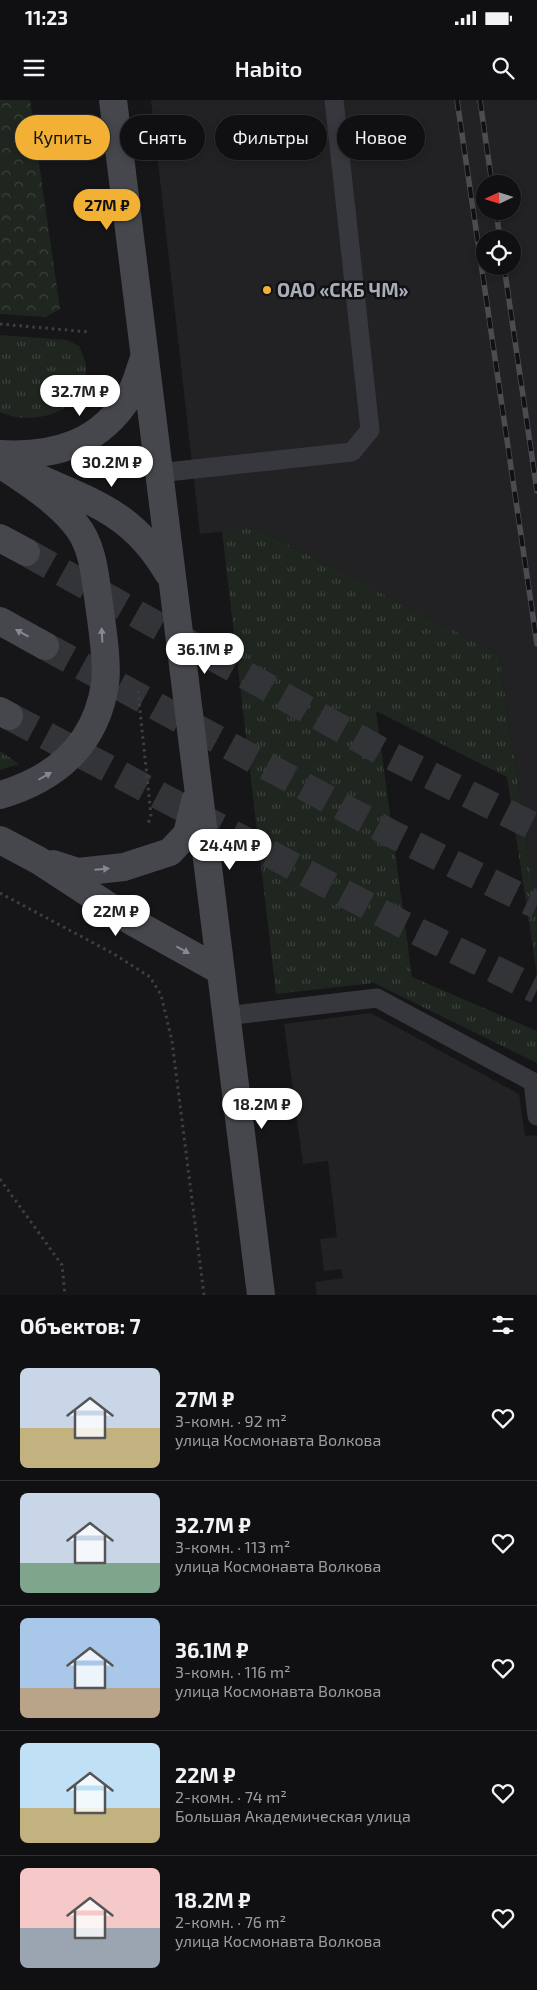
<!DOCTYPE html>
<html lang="ru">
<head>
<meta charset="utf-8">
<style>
  :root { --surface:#101012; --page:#19191b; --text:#f1f3f6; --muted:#9c9d9f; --line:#303032; --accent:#f2b134 }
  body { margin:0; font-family:"Exo 2",sans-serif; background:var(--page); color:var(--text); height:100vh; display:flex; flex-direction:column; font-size:19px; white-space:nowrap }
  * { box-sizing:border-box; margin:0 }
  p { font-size:16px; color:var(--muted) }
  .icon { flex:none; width:28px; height:28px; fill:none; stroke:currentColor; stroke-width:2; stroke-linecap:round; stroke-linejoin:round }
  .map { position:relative; height:1195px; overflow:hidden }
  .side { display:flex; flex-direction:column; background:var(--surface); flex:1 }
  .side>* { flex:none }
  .banner { position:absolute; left:15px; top:15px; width:508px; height:45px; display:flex; gap:10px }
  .needle { width:32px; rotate:266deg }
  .tools { position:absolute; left:476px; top:75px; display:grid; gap:10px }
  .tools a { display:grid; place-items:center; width:45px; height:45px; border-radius:50%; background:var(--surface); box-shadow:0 2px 8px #0003,0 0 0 1px var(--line); font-size:25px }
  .price { position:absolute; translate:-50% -42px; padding:0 11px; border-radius:18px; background:#fff; color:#222; font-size:16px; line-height:32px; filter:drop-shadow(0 1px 2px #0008) }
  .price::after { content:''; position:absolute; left:50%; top:30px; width:15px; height:11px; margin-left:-8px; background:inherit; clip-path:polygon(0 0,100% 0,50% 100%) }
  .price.on { background:var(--accent); color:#111 }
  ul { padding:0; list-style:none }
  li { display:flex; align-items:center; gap:15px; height:125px; padding:0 20px }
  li+li { border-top:1px solid var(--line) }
  li span { display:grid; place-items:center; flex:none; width:140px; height:100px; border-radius:8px; color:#555 }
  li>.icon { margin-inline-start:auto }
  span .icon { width:60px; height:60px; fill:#fffc; stroke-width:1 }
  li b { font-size:21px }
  h2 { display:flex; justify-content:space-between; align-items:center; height:60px; padding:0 20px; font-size:21px }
  .tag { padding:0 18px; border-radius:22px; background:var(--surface); box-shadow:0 2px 8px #0003,0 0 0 1px var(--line); font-size:18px; line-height:45px }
  .tag.on { background:var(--accent); color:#111 }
  .status { display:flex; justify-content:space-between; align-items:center; height:35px; padding:0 25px; background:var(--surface); direction:ltr }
  .status svg { height:14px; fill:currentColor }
  header { display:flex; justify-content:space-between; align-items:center; height:65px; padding:0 20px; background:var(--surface); font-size:22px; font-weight:600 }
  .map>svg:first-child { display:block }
</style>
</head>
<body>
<div class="status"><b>11:23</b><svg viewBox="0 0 49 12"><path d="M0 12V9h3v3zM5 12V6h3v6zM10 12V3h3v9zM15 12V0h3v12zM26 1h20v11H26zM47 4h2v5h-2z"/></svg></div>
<header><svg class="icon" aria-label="menu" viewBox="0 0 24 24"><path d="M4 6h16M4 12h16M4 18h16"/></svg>Habito<svg class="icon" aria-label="search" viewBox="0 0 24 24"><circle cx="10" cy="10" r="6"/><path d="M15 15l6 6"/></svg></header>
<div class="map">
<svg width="537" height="1195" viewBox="0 0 537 1195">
  <defs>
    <pattern id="grass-tufts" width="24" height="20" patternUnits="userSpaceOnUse" patternTransform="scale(1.25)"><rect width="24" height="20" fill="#1e261f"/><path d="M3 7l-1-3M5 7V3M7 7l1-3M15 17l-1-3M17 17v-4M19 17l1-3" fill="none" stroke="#3c433d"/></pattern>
    <pattern id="forest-crowns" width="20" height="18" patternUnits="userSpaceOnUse" patternTransform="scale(1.25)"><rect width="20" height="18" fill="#1e261f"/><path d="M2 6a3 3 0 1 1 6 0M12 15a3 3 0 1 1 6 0" fill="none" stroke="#3c433d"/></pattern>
  </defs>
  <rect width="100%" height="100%" fill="#161618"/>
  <path fill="#222225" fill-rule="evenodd" d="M151 0H537V812L499 554 256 428 200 434ZM485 84H512V111H485ZM485 139H512V166H485Z
    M371 913 519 994 525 1036 537 1035V1195H317L315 1182 343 1178 341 1169 324 1171 320 1139 337 1137 328 1061 303 1064 284 924Z"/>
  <path fill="url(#grass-tufts)" d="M0 235 67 240 79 246C83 254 87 264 86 273 85 313 30 327 0 312Z
    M256 428 499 554 537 812V875L507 677 376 611 412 877 537 931V963L374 883 276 894 222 431Z
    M0 651 19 664 0 670Z"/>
  <path fill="url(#forest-crowns)" d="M0 0H30L60 209 46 217 0 214Z"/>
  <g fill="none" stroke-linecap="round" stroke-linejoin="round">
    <path stroke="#333438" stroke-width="28" stroke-dasharray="28 14" stroke-linecap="butt" d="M26 452 381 651 537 728
      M45 546 392 734 537 805
      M9 616 404 825 537 890"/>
    <path stroke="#3d3f44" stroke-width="3" stroke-dasharray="2.5 4" stroke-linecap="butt" d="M0 224 89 232
      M138 591 151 715 148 724
      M0 793 114 854 150 877 161 895 172 941 204 1195
      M0 1079 62 1165 65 1195"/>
    <path stroke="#37383d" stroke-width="19" d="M158 373 352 352 370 330 334 0
      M226 916 377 898 533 982 537 1016"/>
    <path stroke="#45474d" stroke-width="28" d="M113 0 261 1195
      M0 354C55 357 101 344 131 293 136 284 139 272 143 261
      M0 364C26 381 56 400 76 425 94 447 95 478 99 504 102 526 108 563 105 584 96 644 56 679 0 695
      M34 376C94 403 133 413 168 473
      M0 438 26 452
      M0 521 45 546
      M0 611 9 616
      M0 740 38 760 133 822 221 871
      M53 764 78 772 124 767 170 752 187 734 195 701"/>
    <defs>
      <path id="rail" d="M457 0 537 544
        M480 0 492 84
        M496 111 500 139
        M504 166 537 391"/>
    </defs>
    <use href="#rail" stroke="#4a4c52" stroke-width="5.5"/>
    <use href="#rail" stroke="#111113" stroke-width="4" stroke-dasharray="11" stroke-linecap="butt"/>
  </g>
  <defs><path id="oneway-solid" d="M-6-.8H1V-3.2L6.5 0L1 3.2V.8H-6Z" transform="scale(1.25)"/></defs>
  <g fill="#858993">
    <use href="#oneway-solid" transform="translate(22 533) rotate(-151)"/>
    <use href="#oneway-solid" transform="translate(102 535) rotate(-93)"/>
    <use href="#oneway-solid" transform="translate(45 676) rotate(-30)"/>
    <use href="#oneway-solid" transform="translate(102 769) rotate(-5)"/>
    <use href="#oneway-solid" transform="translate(183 850) rotate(29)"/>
  </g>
  <circle fill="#f2b134" stroke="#111113" stroke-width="2" cx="267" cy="190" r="5"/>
  <g text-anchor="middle" stroke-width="5" stroke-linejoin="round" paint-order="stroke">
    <g font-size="19" font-weight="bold" fill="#a8adb8" stroke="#111113" text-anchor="start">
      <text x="277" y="197">ОАО «СКБ ЧМ»</text>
    </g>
  </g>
</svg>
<div class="tools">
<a><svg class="needle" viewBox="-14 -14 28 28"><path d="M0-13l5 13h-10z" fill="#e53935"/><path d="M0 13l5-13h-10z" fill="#9c9d9f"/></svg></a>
<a><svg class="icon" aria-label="locate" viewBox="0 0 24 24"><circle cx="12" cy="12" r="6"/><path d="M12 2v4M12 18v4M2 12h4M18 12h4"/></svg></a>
</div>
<b class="price on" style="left:107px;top:131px">27M ₽</b>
<b class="price" style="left:80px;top:317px">32.7M ₽</b>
<b class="price" style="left:112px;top:388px">30.2M ₽</b>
<b class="price" style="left:205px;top:575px">36.1M ₽</b>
<b class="price" style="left:230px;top:771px">24.4M ₽</b>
<b class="price" style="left:116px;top:837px">22M ₽</b>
<b class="price" style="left:262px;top:1030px">18.2M ₽</b>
<div class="banner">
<a class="tag on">Купить</a>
<a class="tag">Снять</a>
<a class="tag">Фильтры</a>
<a class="tag">Новое</a>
</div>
</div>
<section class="side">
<h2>Объектов: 7<svg class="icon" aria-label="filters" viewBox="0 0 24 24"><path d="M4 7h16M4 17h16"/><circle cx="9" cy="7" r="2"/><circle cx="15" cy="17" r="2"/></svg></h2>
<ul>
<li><span style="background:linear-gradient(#c9d6e8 60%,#c2b280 0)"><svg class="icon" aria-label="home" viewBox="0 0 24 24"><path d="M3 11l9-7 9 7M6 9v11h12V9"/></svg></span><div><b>27M ₽</b><p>3-комн. · 92 m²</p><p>улица Космонавта Волкова</p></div><svg class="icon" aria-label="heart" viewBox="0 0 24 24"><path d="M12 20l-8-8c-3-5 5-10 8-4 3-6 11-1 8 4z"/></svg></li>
<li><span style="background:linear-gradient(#c9d6e8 70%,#7fa58c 0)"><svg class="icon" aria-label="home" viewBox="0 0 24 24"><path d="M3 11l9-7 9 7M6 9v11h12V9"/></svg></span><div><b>32.7M ₽</b><p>3-комн. · 113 m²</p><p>улица Космонавта Волкова</p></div><svg class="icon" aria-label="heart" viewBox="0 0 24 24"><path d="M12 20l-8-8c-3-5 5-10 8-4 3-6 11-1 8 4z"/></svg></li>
<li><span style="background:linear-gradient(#a9c7e8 70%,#b9a48a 0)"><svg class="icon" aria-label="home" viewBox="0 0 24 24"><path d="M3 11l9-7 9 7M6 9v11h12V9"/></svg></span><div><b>36.1M ₽</b><p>3-комн. · 116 m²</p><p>улица Космонавта Волкова</p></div><svg class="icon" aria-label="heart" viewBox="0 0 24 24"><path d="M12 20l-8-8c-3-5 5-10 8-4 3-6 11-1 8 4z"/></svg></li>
<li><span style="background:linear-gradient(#bfe0f5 65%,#c2b280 0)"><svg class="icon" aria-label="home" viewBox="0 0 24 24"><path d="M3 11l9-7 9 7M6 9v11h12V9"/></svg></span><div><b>22M ₽</b><p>2-комн. · 74 m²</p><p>Большая Академическая улица</p></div><svg class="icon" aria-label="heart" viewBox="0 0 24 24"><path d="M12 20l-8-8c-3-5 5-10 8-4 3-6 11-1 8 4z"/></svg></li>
<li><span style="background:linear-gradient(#f6c9c9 60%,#9aa5b1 0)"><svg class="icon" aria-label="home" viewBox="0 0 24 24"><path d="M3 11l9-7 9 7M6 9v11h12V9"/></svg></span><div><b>18.2M ₽</b><p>2-комн. · 76 m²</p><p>улица Космонавта Волкова</p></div><svg class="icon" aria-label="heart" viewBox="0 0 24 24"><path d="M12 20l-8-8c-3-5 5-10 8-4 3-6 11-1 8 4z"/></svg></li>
</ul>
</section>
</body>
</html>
